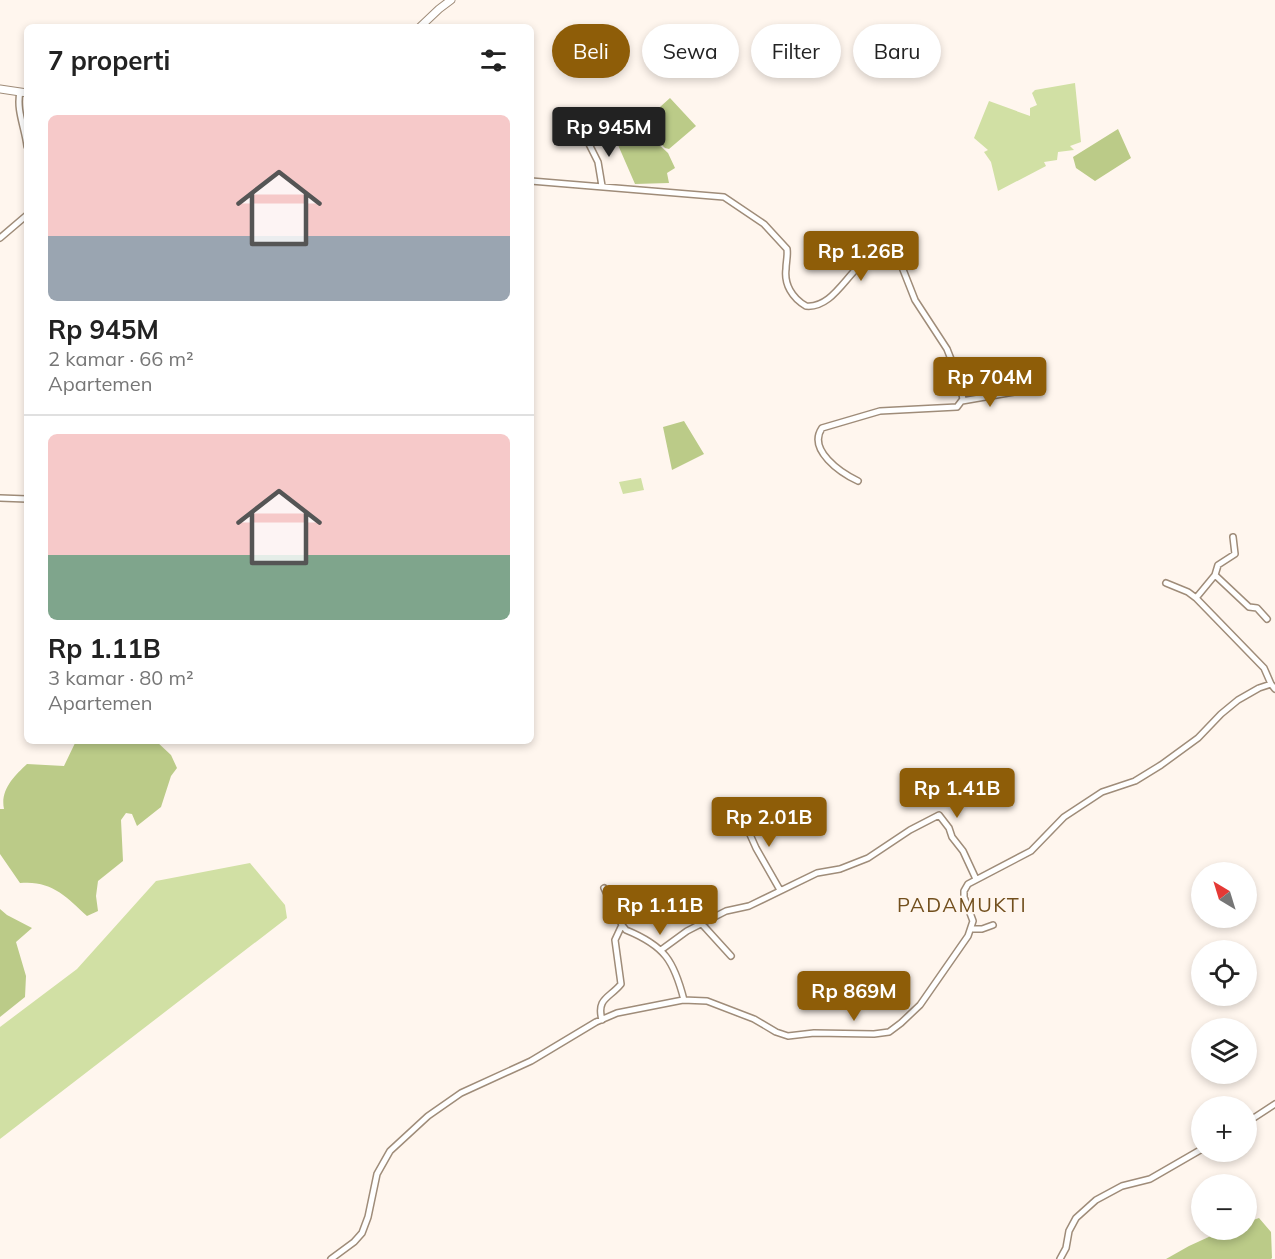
<!DOCTYPE html>
<html lang="id">
<head>
<meta charset="utf-8">
<style>
  :root { --surface:#fff; --page:#f2f2f2; --text:#222; --muted:#767676; --line:#e0e0e0; --accent:#8e5d08 }
  body { margin:0; font-family:Mulish,sans-serif; background:var(--page); color:var(--text); height:100vh; display:flex; flex-direction:column; font-size:22px; white-space:nowrap }
  * { box-sizing:border-box; margin:0 }
  p { font-size:20px; color:var(--muted) }
  .icon { flex:none; width:33px; height:33px; fill:none; stroke:currentColor; stroke-width:2; stroke-linecap:round; stroke-linejoin:round }
  .map { position:relative; flex:1; overflow:hidden }
  .details { position:absolute; left:24px; top:24px; width:510px; height:720px; display:flex; flex-direction:column; background:var(--surface); border-radius:9px; box-shadow:0 3px 9px #0003 }
  .details>* { flex:none }
  .banner { position:absolute; left:552px; top:24px; width:570px; height:54px; display:flex; gap:12px }
  .needle { width:39px; rotate:322deg }
  .buttons { position:absolute; left:1191px; top:862px; display:grid; gap:12px }
  .buttons a { display:grid; place-items:center; width:66px; height:66px; border-radius:50%; background:var(--surface); box-shadow:0 3px 9px #0003; font-size:30px }
  .price { position:absolute; translate:-50% -51px; padding:0 14px; border-radius:6px; background:var(--accent); color:#fff; font-size:20px; line-height:39px; filter:drop-shadow(0 2px 3px #0008) }
  .price::after { content:''; position:absolute; left:50%; top:36px; width:18px; height:14px; margin-left:-9px; background:inherit; clip-path:polygon(0 0,100% 0,50% 100%) }
  .price.active { background:#222; color:#fff }
  ul { padding:0; list-style:none }
  li { display:grid; align-content:center; gap:12px; height:318px; padding:0 24px }
  li+li { border-top:2px solid var(--line) }
  li span { display:grid; place-items:center; height:186px; border-radius:9px; color:#555 }
  li>.icon { margin-inline-start:auto }
  span .icon { width:108px; height:108px; fill:#fffc; stroke-width:1 }
  li b { font-size:26px }
  h2 { display:flex; justify-content:space-between; align-items:center; height:72px; padding:0 24px; font-size:26px }
  .pill { padding:0 21px; border-radius:27px; background:var(--surface); box-shadow:0 3px 9px #0003; font-size:21px; line-height:54px }
  .pill.active { background:var(--accent); color:#fff }
  .map>svg:first-child { display:block }
</style>
</head>
<body>
<div class="map">
<svg width="1275" height="1259" viewBox="0 0 1275 1259">
  <rect width="100%" height="100%" fill="#fff6ee"/>
  <path fill="#d1e0a4" d="M1075 83 1081 142 1070 146 1074 150 1058 152 1057 160 1044 162 1046 166 998 191 991 162 984 152 988 150 974 138 989 101 1030 116V108L1037 105 1032 93 1035 90Z
    M641 478 644 490 623 494 619 482Z
    M250 863 285 905 287 918 0 1139V1027L77 969 156 881Z"/>
  <path fill="#bbcb88" d="M670 98 696 126 669 149 665 148 641 124Z
    M640 127 668 153 675 168 667 173 669 183 635 184 615 138Z
    M1118 129 1131 158 1095 181 1076 168 1073 157Z
    M684 421 704 454 672 470 663 427Z
    M76 741H156L171 755 177 768 171 776 161 807 137 826 132 814 126 813 121 820 123 861 98 881 96 896 98 911 87 916C66 896 51 880 20 883L0 854V809H4C0 790 14 776 27 764L64 766Z
    M0 909 7 915 32 928 16 942 26 976 25 997 0 1017Z
    M1259 1218 1271 1232 1272 1258 1271 1259H1166L1189 1246 1224 1230H1246L1247 1222Z"/>
  <g fill="none" stroke-linecap="round" stroke-linejoin="round">
    <defs>
      <path id="minor" d="M20 92C16 110 25 128 27 146
        M586 138 598 162 602 186
        M531 181 724 197 764 224 787 249C788 256 786 262 786 269 784 284 792 298 806 306 846 310 858 227 902 267L915 300 947 349 958 377 963 399 957 407 880 411 822 428C807 450 841 473 858 481
        M0 238 27 215
        M962 401 1014 392
        M0 498 27 499
        M1215 575 1249 607 1257 608 1267 619
        M1166 583 1188 592 1196 598 1264 668 1271 684
        M1196 598 1215 575 1218 565 1235 554 1233 537
        M740 812 756 848 780 890
        M604 888 622 925 626 930C665 946 674 961 684 1000
        M701 923 731 956
        M971 929H982L993 925
        M661 950 687 931 726 911 749 906 817 873 840 869 868 858 910 830 939 815 949 828 952 837 963 851 976 879
        M602 1020C596 998 610 998 621 984L615 940 622 925
        M1246 1123 1275 1104
        M331 1259 354 1242 362 1233 368 1217 377 1174 390 1151 428 1116 461 1093 531 1061 596 1022 617 1013 683 1000 707 1001 754 1019 776 1032 788 1036 814 1033 874 1034 889 1032 901 1023 920 1005 968 936 973 921 964 897V891L968 884 1031 851 1064 817 1102 792 1135 781 1161 765 1198 738 1221 714 1238 700 1259 688 1271 684 1275 689
        M1060 1259 1066 1248 1069 1231 1076 1218 1096 1200 1122 1186 1150 1179 1202 1149"/>
      <path id="tertiary" d="M420 27 439 9 451 0
        M0 89 27 93"/>
    </defs>
    <use href="#minor" stroke="#9f8c79" stroke-width="8"/>
    <use href="#tertiary" stroke="#9f8c79" stroke-width="9"/>
    <use href="#minor" stroke="#fff" stroke-width="5"/>
    <use href="#tertiary" stroke="#fff" stroke-width="7"/>
  </g>
  <g text-anchor="middle" stroke-width="4.5" stroke-linejoin="round" paint-order="stroke">
    <g font-size="20" letter-spacing="1.5" fill="#724f1d" stroke="#fff6ee">
      <text x="962" y="912">PADAMUKTI</text>
    </g>
  </g>
</svg>
<div class="buttons">
<a><svg class="needle" viewBox="-14 -14 28 28"><path d="M0-13l5 13h-10z" fill="#e53935"/><path d="M0 13l5-13h-10z" fill="#767676"/></svg></a>
<a><svg class="icon" aria-label="locate" viewBox="0 0 24 24"><circle cx="12" cy="12" r="6"/><path d="M12 2v4M12 18v4M2 12h4M18 12h4"/></svg></a>
<a><svg class="icon" aria-label="layers" viewBox="0 0 24 24"><path d="M12 4l9 5-9 5-9-5zM3 14l9 5 9-5"/></svg></a>
<a>+</a>
<a>−</a>
</div>
<b class="price active" style="left:609px;top:158px">Rp 945M</b>
<b class="price" style="left:861px;top:282px">Rp 1.26B</b>
<b class="price" style="left:990px;top:408px">Rp 704M</b>
<b class="price" style="left:957px;top:819px">Rp 1.41B</b>
<b class="price" style="left:769px;top:848px">Rp 2.01B</b>
<b class="price" style="left:660px;top:936px">Rp 1.11B</b>
<b class="price" style="left:854px;top:1022px">Rp 869M</b>
<div class="banner">
<a class="pill active">Beli</a>
<a class="pill">Sewa</a>
<a class="pill">Filter</a>
<a class="pill">Baru</a>
</div>
<section class="details">
<h2>7 properti<svg class="icon" aria-label="filters" viewBox="0 0 24 24"><path d="M4 7h16M4 17h16"/><circle cx="9" cy="7" r="2"/><circle cx="15" cy="17" r="2"/></svg></h2>
<ul>
<li><span style="background:linear-gradient(#f6c9c9 65%,#9aa5b1 0)"><svg class="icon" aria-label="home" viewBox="0 0 24 24"><path d="M3 11l9-7 9 7M6 9v11h12V9"/></svg></span><div><b>Rp 945M</b><p>2 kamar · 66 m²</p><p>Apartemen</p></div></li>
<li><span style="background:linear-gradient(#f6c9c9 65%,#7fa58c 0)"><svg class="icon" aria-label="home" viewBox="0 0 24 24"><path d="M3 11l9-7 9 7M6 9v11h12V9"/></svg></span><div><b>Rp 1.11B</b><p>3 kamar · 80 m²</p><p>Apartemen</p></div></li>
</ul>
</section>
</div>
</body>
</html>
